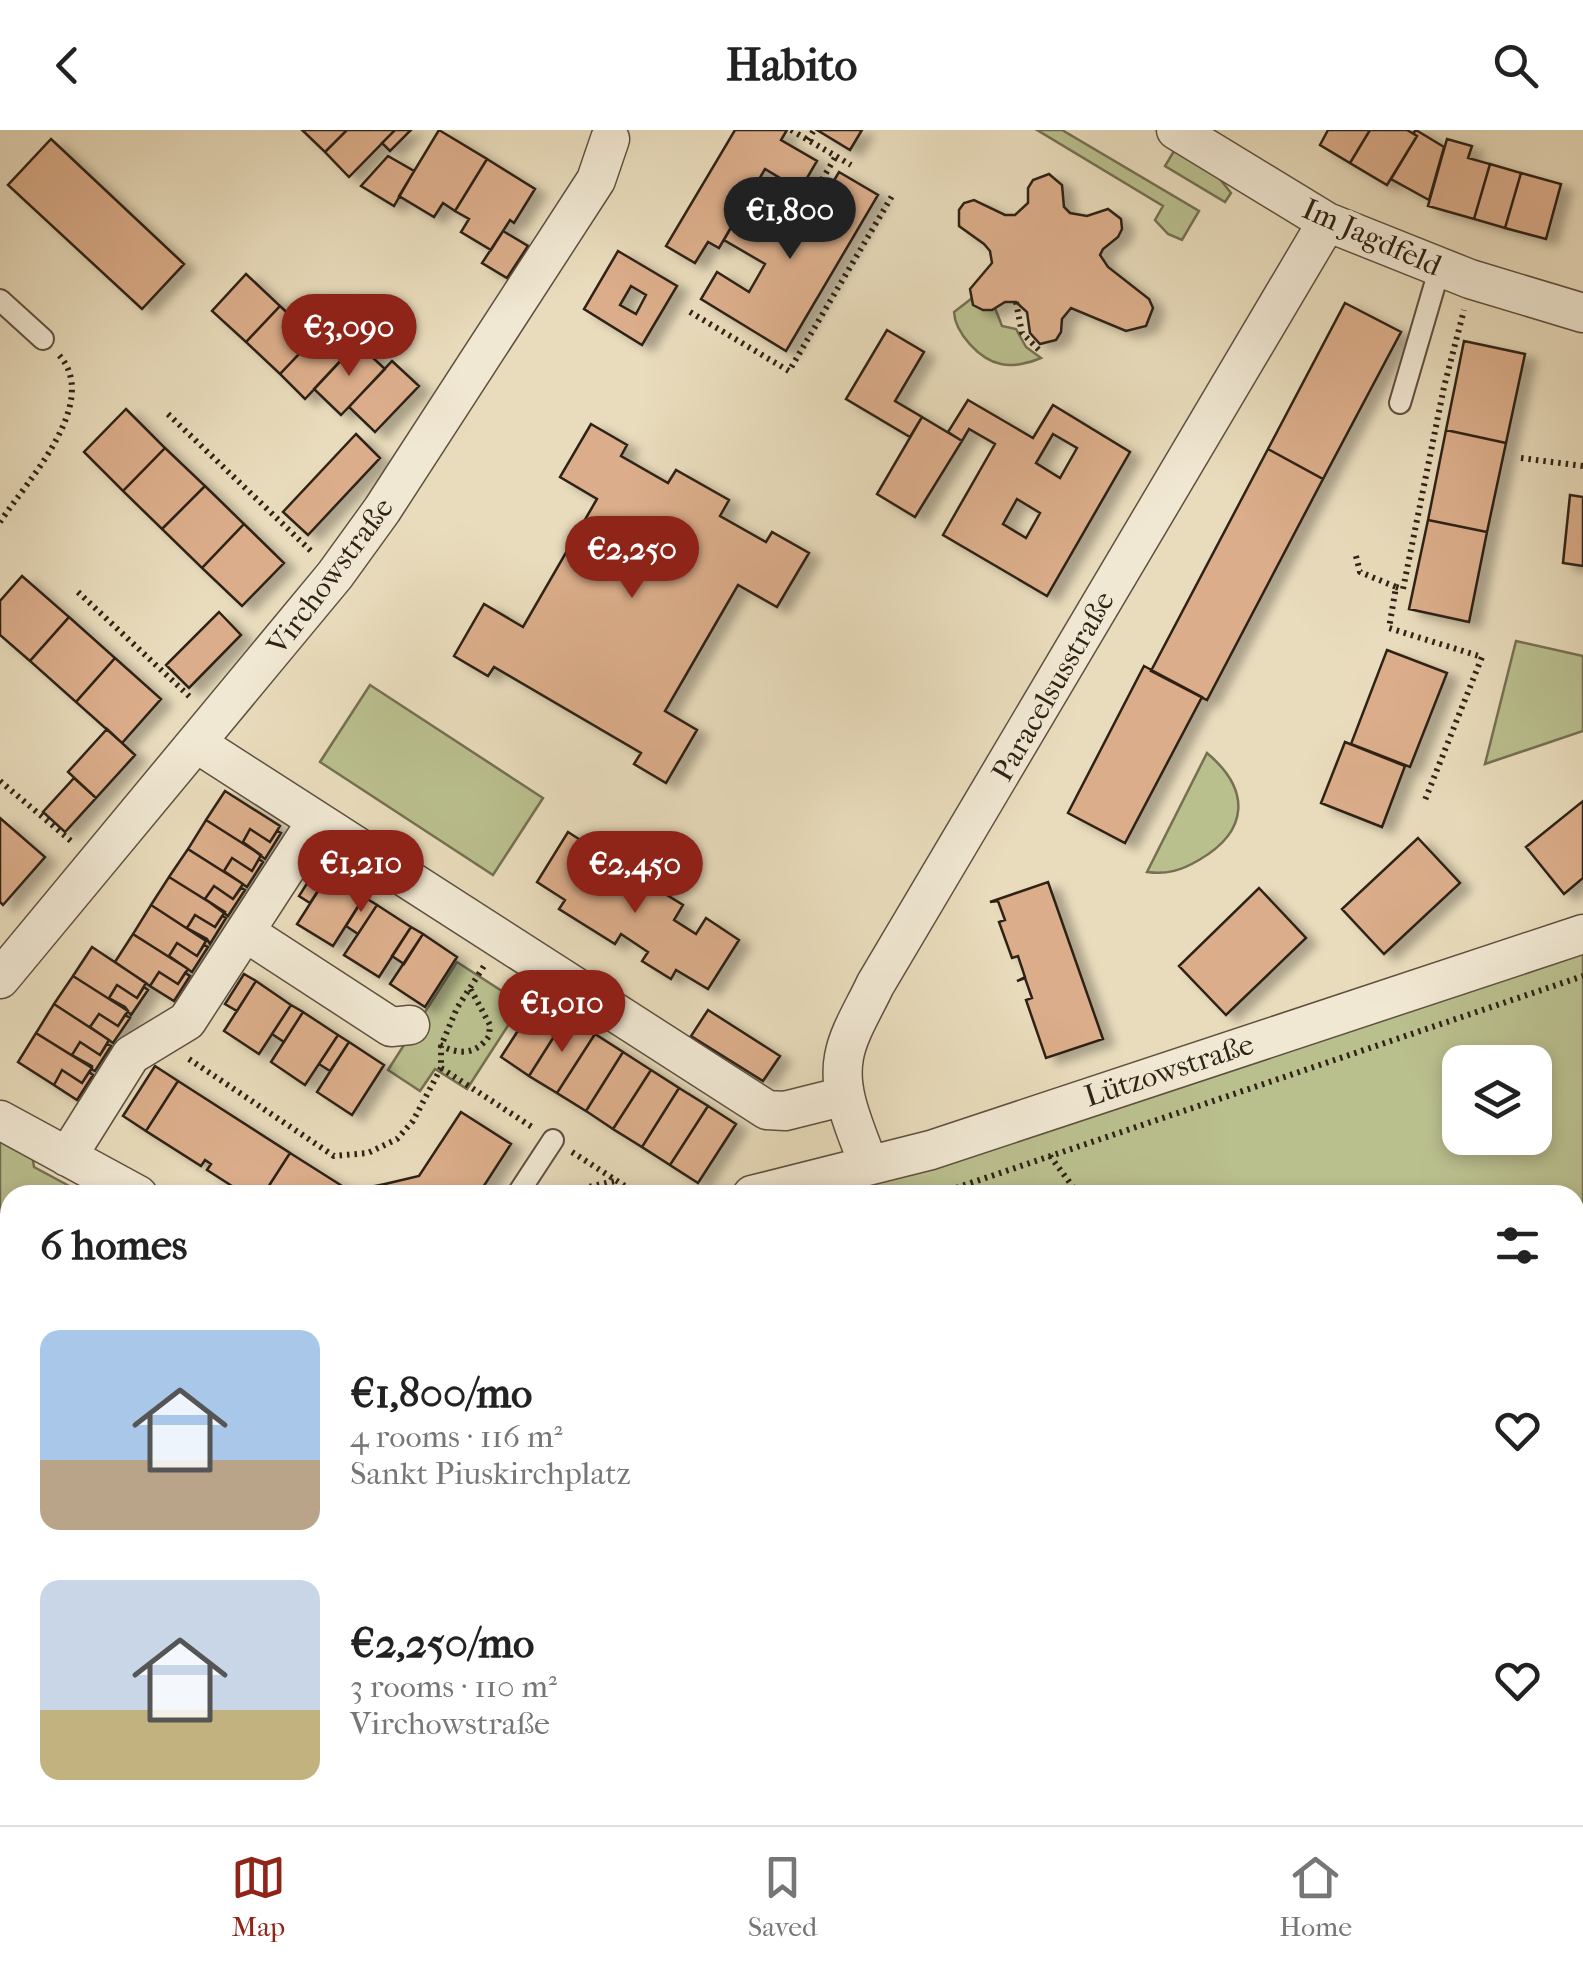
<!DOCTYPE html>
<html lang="en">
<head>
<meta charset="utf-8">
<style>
  :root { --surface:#fff; --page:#f6f6f6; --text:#222; --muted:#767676; --line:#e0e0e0; --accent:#8f2418 }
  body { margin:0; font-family:"IM FELL French Canon",serif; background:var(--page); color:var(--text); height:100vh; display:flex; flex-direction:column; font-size:38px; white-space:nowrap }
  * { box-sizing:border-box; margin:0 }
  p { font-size:32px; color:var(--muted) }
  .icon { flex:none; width:55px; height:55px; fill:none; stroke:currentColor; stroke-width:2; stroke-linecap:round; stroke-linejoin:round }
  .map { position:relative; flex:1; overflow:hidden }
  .drawer { position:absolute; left:0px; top:1055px; width:1585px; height:640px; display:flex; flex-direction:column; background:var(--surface); border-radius:30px 30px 0 0; box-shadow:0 5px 15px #0003 }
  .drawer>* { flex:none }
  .controls { position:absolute; left:1442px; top:915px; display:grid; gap:20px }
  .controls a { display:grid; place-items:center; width:110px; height:110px; border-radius:20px; background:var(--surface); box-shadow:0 5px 15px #0003; font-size:50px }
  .price { position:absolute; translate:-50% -85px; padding:0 22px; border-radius:35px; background:var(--accent); color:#fff; font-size:32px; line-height:65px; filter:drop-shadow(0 2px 5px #0008) }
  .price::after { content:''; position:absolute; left:50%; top:60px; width:30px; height:22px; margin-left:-15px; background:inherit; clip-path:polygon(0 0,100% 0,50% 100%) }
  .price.selected { background:#222; color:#fff }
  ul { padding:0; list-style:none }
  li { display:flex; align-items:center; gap:30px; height:250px; padding:0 40px }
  li span { display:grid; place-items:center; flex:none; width:280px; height:200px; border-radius:20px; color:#555 }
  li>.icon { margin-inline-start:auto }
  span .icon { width:120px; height:120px; fill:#fffc; stroke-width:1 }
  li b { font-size:42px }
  h2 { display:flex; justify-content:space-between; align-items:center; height:120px; padding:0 40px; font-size:42px }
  header { display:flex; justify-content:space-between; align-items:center; height:130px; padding:0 40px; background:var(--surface); font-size:45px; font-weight:800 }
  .tab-bar { display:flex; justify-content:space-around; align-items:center; height:140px; border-top:2px solid var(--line); background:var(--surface); font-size:28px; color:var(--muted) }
  .tab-bar a { display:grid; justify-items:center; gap:5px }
  .tab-bar .selected { color:var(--accent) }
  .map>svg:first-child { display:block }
</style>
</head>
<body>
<header><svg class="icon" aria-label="back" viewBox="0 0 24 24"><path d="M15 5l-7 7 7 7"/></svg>Habito<svg class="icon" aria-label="search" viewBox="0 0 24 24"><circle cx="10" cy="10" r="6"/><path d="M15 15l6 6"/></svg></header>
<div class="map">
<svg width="1583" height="1695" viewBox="0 0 1583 1695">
  <defs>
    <filter id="shadow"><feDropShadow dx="11" dy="6" stdDeviation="5" flood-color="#0004"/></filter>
  </defs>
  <rect width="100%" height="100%" fill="#e9dcbc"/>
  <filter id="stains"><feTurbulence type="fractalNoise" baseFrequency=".002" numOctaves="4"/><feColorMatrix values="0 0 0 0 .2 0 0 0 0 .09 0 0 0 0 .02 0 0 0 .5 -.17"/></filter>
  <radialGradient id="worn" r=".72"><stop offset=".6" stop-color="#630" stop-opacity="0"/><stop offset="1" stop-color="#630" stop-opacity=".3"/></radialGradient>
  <path fill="#babf8e" stroke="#747052" stroke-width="2.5" fill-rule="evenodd" d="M1037 0H1062L1199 81 1182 110 1168 104 1155 90 1163 76Z
    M1177 16 1208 34 1231 63 1225 72 1165 36Z
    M971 169 983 180 995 178 1002 196 1016 199 1026 217 1041 228C1030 233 1012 237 1001 234 980 230 955 203 954 182Z
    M1516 511 1583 526V601L1485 634Z
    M370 555 543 668 493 745 320 632Z
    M1207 623C1251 660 1249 701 1199 730 1182 740 1167 745 1147 742Z
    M1583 815V1203L1575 1205V1065H820ZM1460 932H1535V1008H1460Z
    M457 832 522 874 467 959 435 939 420 961 388 940Z
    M0 1007 32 1024 34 1037 86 1065H10V1176L0 1170Z
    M1583 1294V1636L1575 1634V1296Z
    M10 1472V1616L0 1619V1474Z
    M10 1650V1685H565L553 1695H0V1653Z
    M967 1685H1161L1163 1692 1160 1695H988Z"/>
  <path fill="#dbad8a" stroke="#2f2216" stroke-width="2.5" fill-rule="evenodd" filter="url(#shadow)" d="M302 0H347L325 22Z
    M347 0H395L349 47 325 22Z
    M395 0H411L390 21 382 13Z
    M439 0 487 29 455 81 443 73 434 87 399 66Z
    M735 0H787L781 10 817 31 800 60 765 39 719 118 708 112 695 133 666 116Z
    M817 0H862L850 20Z
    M1328 0H1370L1350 33 1320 15Z
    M1370 0H1407L1417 6 1387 55 1350 33Z
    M1416 0 1444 17 1429 70 1391 49 1417 6 1413 3Z
    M51 9 184 134 142 179 8 55Z
    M1447 9 1472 16 1468 28 1490 34 1474 89 1428 76Z
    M388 26 414 41 394 76 361 56Z
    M487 29 535 59 514 93 510 90 491 120 461 102 469 89 455 81Z
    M1490 34 1521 43 1505 98 1474 89Z
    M839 42 878 65 786 221 701 169 717 142 749 162 765 134 724 110 747 70 791 96 789 100 801 106Z
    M1521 43 1561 54 1546 109 1505 98Z
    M1049 44 1062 55 1064 77 1070 83 1087 86 1108 79 1121 89 1122 99 1118 107 1103 119 1100 125 1108 137 1149 169 1153 178 1146 196 1126 201 1071 178 1062 189 1061 202 1056 210 1040 214 1030 203 1027 182 1016 172H1005L992 180H983L973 175 970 159 992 133 990 121 984 114 959 96V80L964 73 974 70 1005 85H1015L1028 73V58L1033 50Z
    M503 101 528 116 507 148 482 133Z
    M618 121 677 156 642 215 584 179ZM631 156 646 165 636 184 620 175Z
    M246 144 280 176 246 212 212 181Z
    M1345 173 1401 202 1323 349 1268 319Z
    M280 176 314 208 280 244 246 212Z
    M324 198 349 222 305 269 280 244Z
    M887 200 924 222 895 271 922 287 910 307 846 269Z
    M1464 211 1525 224 1506 313 1446 300Z
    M357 213 385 239 341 285 314 259Z
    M392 231 419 256 375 302 349 277Z
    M968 270 1033 308 1053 275 1130 322 1047 466 943 405 995 314 969 299 962 311 948 302ZM1053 304 1077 318 1060 348 1036 333ZM1017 369 1040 383 1026 408 1003 394Z
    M126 279 165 318 123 361 84 322Z
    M922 287 962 311 915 387 877 364Z
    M591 294 627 315 621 326 668 353 676 340 729 370 720 386 766 412 772 402 809 423 777 477 738 455 665 581 697 600 666 653 634 634 641 623 494 537 488 546 454 526 484 474 523 497 597 369 560 347Z
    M1446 300 1506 313 1487 402 1428 390Z
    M356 304 380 328 308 405 283 382Z
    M165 318 205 356 162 399 123 361Z
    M1268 319 1323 349 1207 570 1151 541Z
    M205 356 244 394 202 438 162 399Z
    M1570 365 1583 367V436L1563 433Z
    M1428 390 1487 402 1469 492 1409 479Z
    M244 394 284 433 242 476 202 438Z
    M22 446 69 487 30 531 0 505V471Z
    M219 482 241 505 189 558 166 535Z
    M69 487 115 528 76 572 30 531Z
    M1387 520 1447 543 1410 637 1351 614Z
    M115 528 161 569 122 613 76 572Z
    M1144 536 1202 567 1125 713 1068 683Z
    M107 599 135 625 96 668 68 642Z
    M1345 612 1405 636 1382 697 1321 673Z
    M74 648 96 668 65 702 43 682Z
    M225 661 280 696 270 712 250 699 243 712 261 725 206 690Z
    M1583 671V748L1564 764 1526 717Z
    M0 688 45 727 3 775 0 772Z
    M206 690 261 725 252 741 232 728 224 741 243 754 188 719Z
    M250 699 270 712 277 701 281 703 265 729 243 712Z
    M568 702 602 724 593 738 640 768 649 754 683 775 674 790 696 804 706 788 739 810 708 859 676 840 671 849 642 831 648 822 621 804 615 814 559 779 565 770 537 752Z
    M1418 708 1460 753 1384 824 1342 779Z
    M188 719 243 754 233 769 214 756 205 769 225 782 169 747Z
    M232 728 252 741 259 729 263 732 247 757 224 741Z
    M318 736 329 744 310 773 299 766Z
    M329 744 364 767 333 816 297 794Z
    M169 747 225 782 215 797 195 785 187 798 206 811 151 775Z
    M1048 752 1103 909 1046 928 1026 870 1032 868 1025 848 1017 851 1025 847 1018 826 1012 828 999 792 1005 790 998 771 990 772Z
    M214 756 233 769 241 758 245 760 228 786 205 769Z
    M1259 758 1306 808 1226 885 1179 836Z
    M364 767 377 775 358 804 346 796Z
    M151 775 206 811 197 826 177 813 169 826 188 839 133 804Z
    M377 775 411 797 379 847 344 825Z
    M195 785 215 797 222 786 226 788 210 814 207 809 187 798Z
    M411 797 423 804 404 834 392 826Z
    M133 804 188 839 178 854 159 842 150 856 115 832Z
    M423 804 457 827 425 877 390 854Z
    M177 813 197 826 204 815 208 817 192 842 169 826Z
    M92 817 146 853 137 868 117 855 109 868 128 881 73 846Z
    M159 842 178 854 185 843 190 846 174 871 150 856Z
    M244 844 256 851 237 881 225 874Z
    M73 846 128 881 118 896 99 884 90 897 109 910 54 874Z
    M256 851 291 875 259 924 224 901Z
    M117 855 137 868 144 857 148 860 131 885 125 877 109 868Z
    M539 868 567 886 529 946 501 927Z
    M54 874 109 910 100 925 80 912 72 925 92 938 36 903Z
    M291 875 303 882 284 912 272 904Z
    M708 880 780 926 763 951 691 906Z
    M303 882 338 905 305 955 271 932Z
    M99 884 118 896 125 885 130 888 113 913 90 897Z
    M567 886 595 904 557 963 529 946Z
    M36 903 92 938 82 953 62 940 54 955 18 932Z
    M595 904 623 922 586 981 557 963Z
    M338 905 349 912 330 941 319 934Z
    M80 912 100 925 107 914 111 916 95 941 91 939 92 936 72 925Z
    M349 912 384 935 352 985 317 962Z
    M623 922 651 940 613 999 586 981Z
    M155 936 178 951 146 1001 123 986Z
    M62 940 82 953 89 942 93 945 77 970 54 955Z
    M651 940 679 958 642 1017 613 999Z
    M178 951 290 1023 263 1065H246L207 1040 211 1034 205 1030 201 1036 146 1001Z
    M679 958 708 976 670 1035 642 1017Z
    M708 976 736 994 698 1053 670 1035Z
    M461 982 511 1014 478 1065H387L385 1054 419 1046Z
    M290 1023 350 1061 385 1054 387 1065H263Z
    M0 1302 10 1306V1331L0 1356Z
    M1346 1685H1386L1404 1695H1340Z
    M1453 1685H1495L1489 1695H1447Z"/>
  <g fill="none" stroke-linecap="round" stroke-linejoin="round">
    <defs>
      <path id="lane" d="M0 170 43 209
        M1400 273 1440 137
        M517 1065 553 1010
        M573 1695 586 1685
        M725 1695 730 1685"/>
      <path id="street" d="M1176 0 1327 92 1470 149 1583 183
        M196 613 767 980 785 981 845 966
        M245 802 391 897 410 895
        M0 849 335 445 382 380 596 50 610 9
        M0 990 138 1065
        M67 1027 131 925 187 891 316 692
        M868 1034C857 1001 837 963 844 927 848 903 865 877 875 855L1327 92
        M752 1065 931 1020 1583 804
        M1575 1650 1583 1652
        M1189 1695 1206 1685"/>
      <path id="secondary" d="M0 1215 10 1221
        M881 1685 900 1695"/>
    </defs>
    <use href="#lane" stroke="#5e5040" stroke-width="24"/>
    <use href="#street" stroke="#5e5040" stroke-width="41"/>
    <use href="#secondary" stroke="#2f2216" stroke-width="59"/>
    <path stroke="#2f2216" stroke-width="6" stroke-dasharray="2.5 5" stroke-linecap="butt" d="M791 0 851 35
      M808 10 814 0
      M795 103 803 82 836 26
      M1016 172 1022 203 1040 221
      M690 182 789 241 892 66
      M168 284 312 422
      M1521 328 1583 336
      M0 392C27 351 103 271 58 224
      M1356 426 1360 442 1396 457 1389 498 1482 527 1425 670
      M1396 457 1403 459 1444 257 1464 180
      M78 462 190 567
      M0 651 71 711
      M440 915C459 925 476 925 489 906L490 895 470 858
      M189 929 334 1026 368 1023 397 1009 413 991 441 938V916L457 878 484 836
      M441 938 532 997
      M572 1022 639 1065
      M1050 1026 1079 1065
      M553 1065 615 1051
      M935 1065 1583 846
      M1575 1098 1583 1096
      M1575 1532 1583 1529
      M0 1566 10 1563
      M1035 1695 1068 1685"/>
    <use href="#lane" stroke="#f1e8d3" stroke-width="20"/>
    <use href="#street" stroke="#f1e8d3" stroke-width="38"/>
    <use href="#secondary" stroke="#f1e8d3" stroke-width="55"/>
    <path stroke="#2f2216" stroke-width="8" stroke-dasharray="18 18" stroke-linecap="butt" d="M1575 1215 1583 1213
      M1575 1277 1583 1276
      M0 1635 10 1632"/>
  </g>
  <g text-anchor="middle" stroke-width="10" stroke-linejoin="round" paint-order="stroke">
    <g font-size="30" fill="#2f2216" stroke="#f1e8d3">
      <text transform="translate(1372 107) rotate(24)" y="10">Im Jagdfeld</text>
      <text transform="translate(330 446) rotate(-53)" y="10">Virchowstraße</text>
      <text transform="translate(1053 556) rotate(-60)" y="10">Paracelsusstraße</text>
      <text transform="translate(1169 940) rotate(-18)" y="10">Lützowstraße</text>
    </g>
  </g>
  <rect width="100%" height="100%" filter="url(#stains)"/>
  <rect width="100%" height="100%" fill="url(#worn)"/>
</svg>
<div class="controls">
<a><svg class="icon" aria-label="layers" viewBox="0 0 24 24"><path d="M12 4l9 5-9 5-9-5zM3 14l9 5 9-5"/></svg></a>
</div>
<b class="price selected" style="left:790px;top:132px">€1,800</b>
<b class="price" style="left:349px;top:249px">€3,090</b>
<b class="price" style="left:632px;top:471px">€2,250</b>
<b class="price" style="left:361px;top:785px">€1,210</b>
<b class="price" style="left:635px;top:786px">€2,450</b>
<b class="price" style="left:562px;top:925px">€1,010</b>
<section class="drawer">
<h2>6 homes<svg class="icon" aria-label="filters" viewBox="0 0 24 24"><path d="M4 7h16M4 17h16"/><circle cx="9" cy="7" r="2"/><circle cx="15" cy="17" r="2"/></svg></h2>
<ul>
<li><span style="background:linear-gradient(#a9c7e8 65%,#b9a48a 0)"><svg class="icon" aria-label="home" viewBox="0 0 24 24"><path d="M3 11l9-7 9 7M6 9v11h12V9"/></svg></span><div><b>€1,800/mo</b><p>4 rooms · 116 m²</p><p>Sankt Piuskirchplatz</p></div><svg class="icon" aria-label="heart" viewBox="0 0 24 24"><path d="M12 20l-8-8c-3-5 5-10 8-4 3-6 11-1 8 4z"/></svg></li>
<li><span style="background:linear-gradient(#c9d6e8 65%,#c2b280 0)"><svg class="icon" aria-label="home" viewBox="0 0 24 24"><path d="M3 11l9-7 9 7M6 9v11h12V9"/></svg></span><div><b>€2,250/mo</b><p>3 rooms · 110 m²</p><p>Virchowstraße</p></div><svg class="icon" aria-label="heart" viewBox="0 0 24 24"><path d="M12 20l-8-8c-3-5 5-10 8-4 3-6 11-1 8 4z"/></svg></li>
</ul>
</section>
</div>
<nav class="tab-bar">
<a class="selected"><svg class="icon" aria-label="map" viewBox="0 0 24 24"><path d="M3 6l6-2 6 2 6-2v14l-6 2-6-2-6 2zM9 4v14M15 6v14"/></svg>Map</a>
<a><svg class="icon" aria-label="saved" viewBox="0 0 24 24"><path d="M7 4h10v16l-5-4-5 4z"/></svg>Saved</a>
<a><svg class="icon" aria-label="home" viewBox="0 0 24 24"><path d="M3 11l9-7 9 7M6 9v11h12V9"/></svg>Home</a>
</nav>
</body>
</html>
